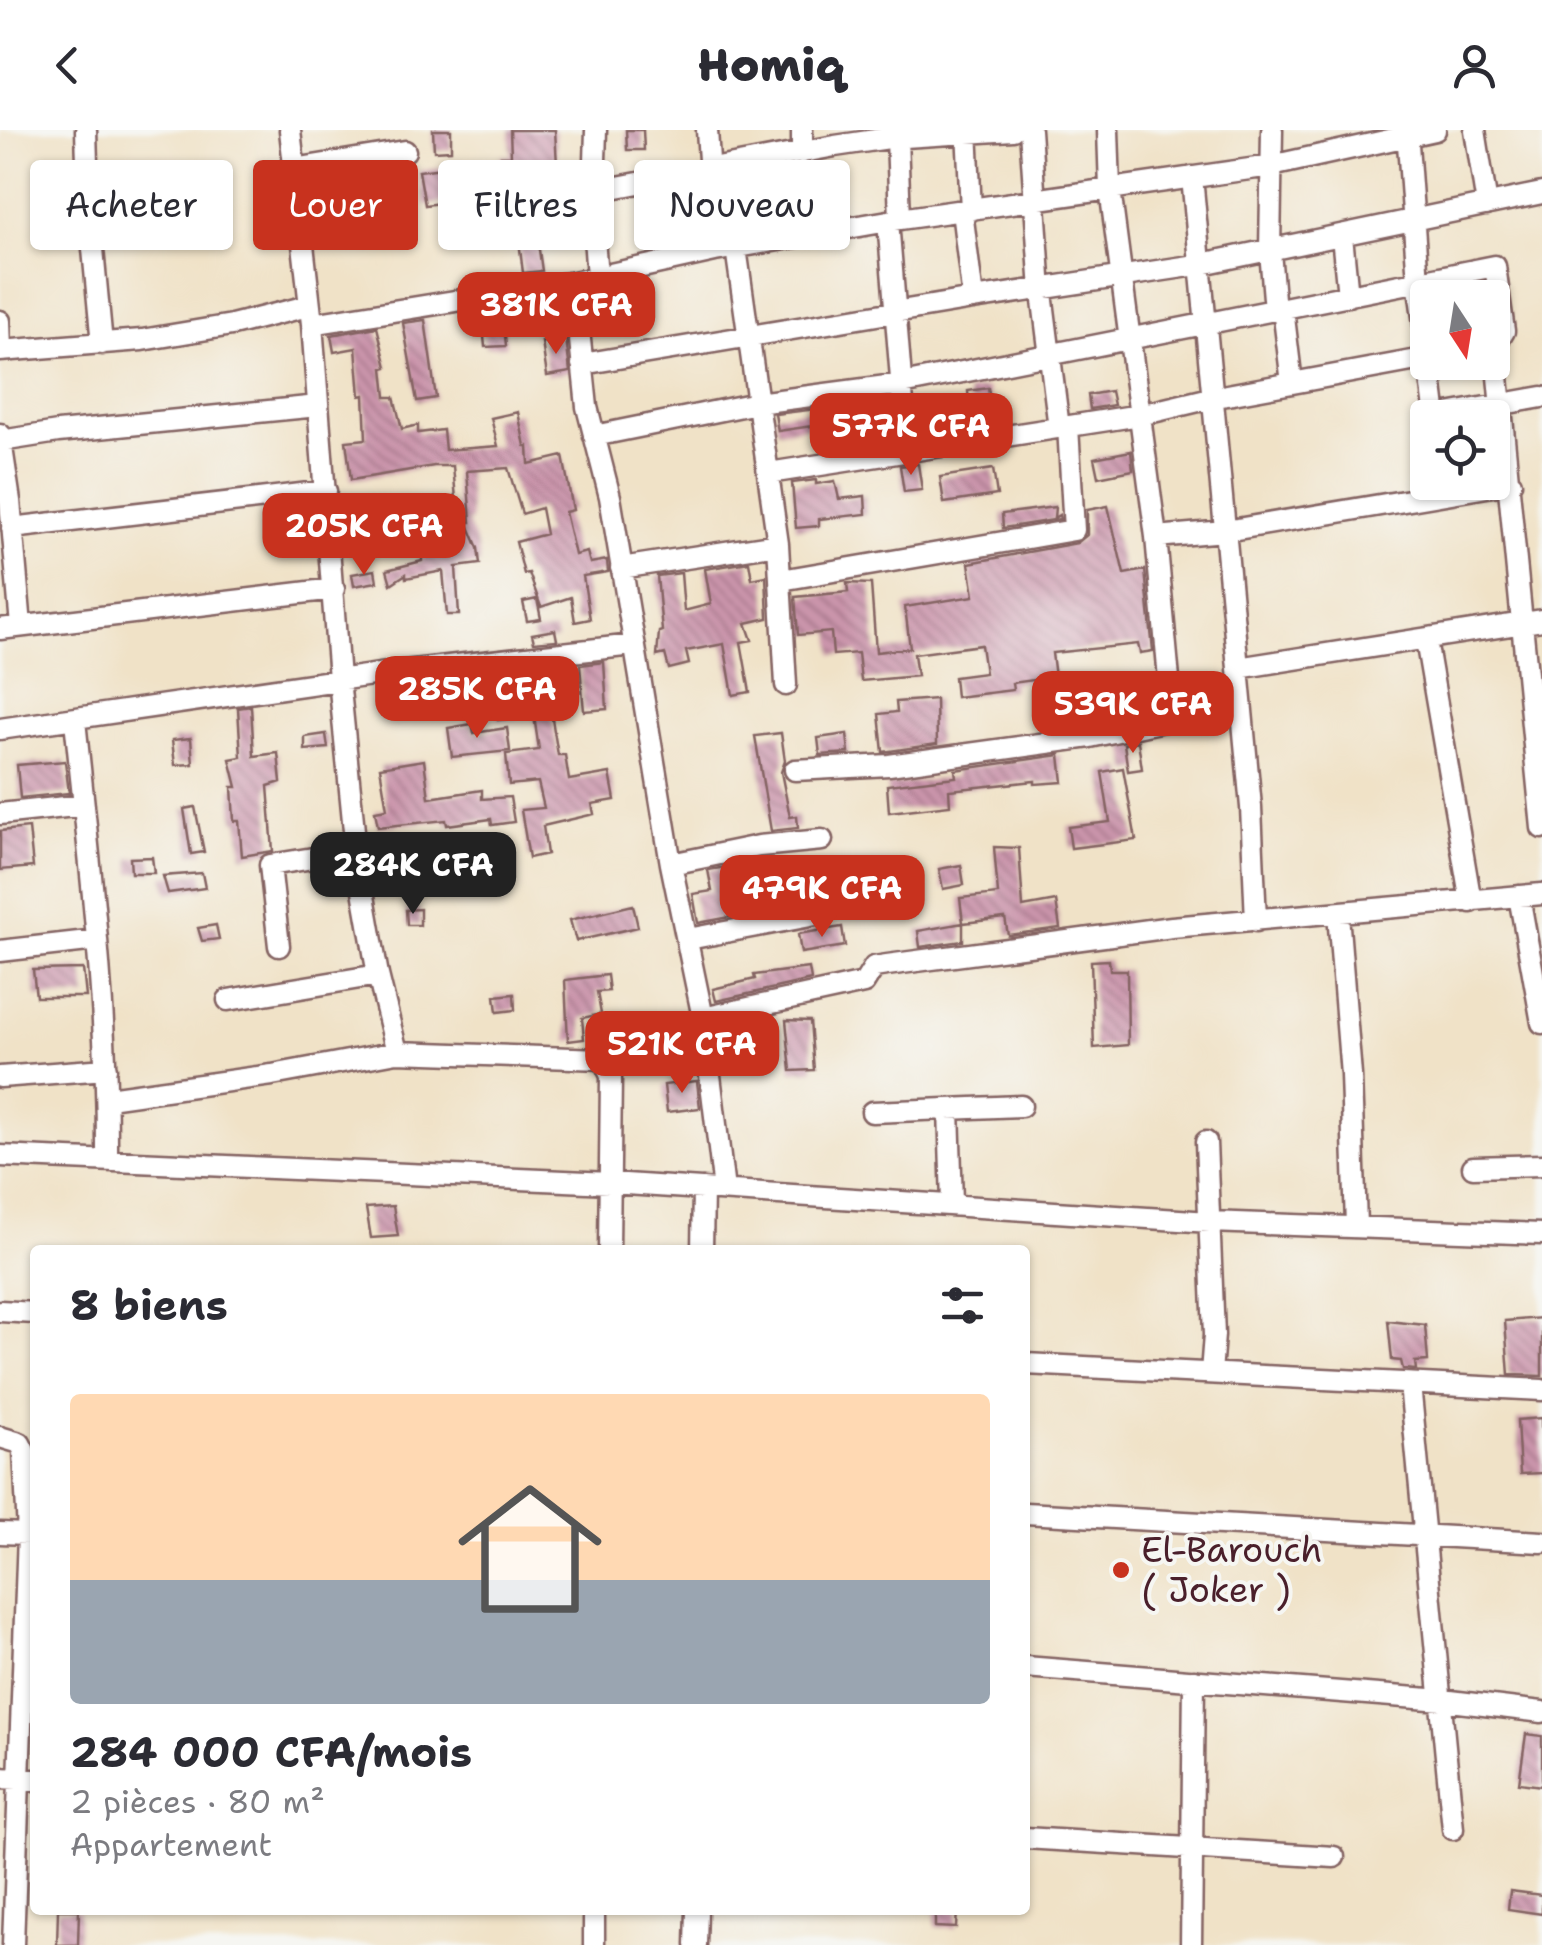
<!DOCTYPE html>
<html lang="fr">
<head>
<meta charset="utf-8">
<style>
  :root { --surface:#fff; --page:#f2f2f3; --text:#2b2b33; --muted:#7c7c81; --line:#e1e1e2; --accent:#c8321e }
  body { margin:0; font-family:"Shantell Sans",sans-serif; background:var(--page); color:var(--text); height:100vh; display:flex; flex-direction:column; font-size:38px; white-space:nowrap }
  * { box-sizing:border-box; margin:0 }
  p { font-size:32px; color:var(--muted) }
  .icon { flex:none; width:55px; height:55px; fill:none; stroke:currentColor; stroke-width:2; stroke-linecap:round; stroke-linejoin:round }
  .map { position:relative; flex:1; overflow:hidden }
  .side { position:absolute; left:30px; top:1115px; width:1000px; height:670px; display:flex; flex-direction:column; background:var(--surface); border-radius:10px; box-shadow:0 2px 8px #0004 }
  .side>* { flex:none }
  .top-card { position:absolute; left:30px; top:30px; width:1000px; height:90px; display:flex; gap:20px }
  .needle { width:65px; rotate:168deg }
  .fabs { position:absolute; left:1410px; top:150px; display:grid; gap:20px }
  .fabs a { display:grid; place-items:center; width:100px; height:100px; border-radius:10px; background:var(--surface); box-shadow:0 2px 8px #0004; font-size:50px }
  .price { position:absolute; translate:-50% -85px; padding:0 22px; border-radius:20px; background:var(--accent); color:#fff; font-size:32px; line-height:65px; filter:drop-shadow(0 2px 5px #0008) }
  .price::after { content:''; position:absolute; left:50%; top:60px; width:30px; height:22px; margin-left:-15px; background:inherit; clip-path:polygon(0 0,100% 0,50% 100%) }
  .price.selected { background:#222; color:#fff }
  ul { padding:0; list-style:none }
  li { display:grid; align-content:center; gap:20px; height:530px; padding:0 40px }
  li+li { border-top:2px solid var(--line) }
  li span { display:grid; place-items:center; height:310px; border-radius:10px; color:#555 }
  li>.icon { margin-inline-start:auto }
  span .icon { width:180px; height:180px; fill:#fffc; stroke-width:1 }
  li b { font-size:42px }
  h2 { display:flex; justify-content:space-between; align-items:center; height:120px; padding:0 40px; font-size:42px }
  .chip { padding:0 35px; border-radius:10px; background:var(--surface); box-shadow:0 2px 8px #0004; font-size:35px; line-height:90px }
  .chip.selected { background:var(--accent); color:#fff }
  header { display:flex; justify-content:space-between; align-items:center; height:130px; padding:0 40px; background:var(--surface); font-size:45px; font-weight:800 }
  .map>svg:first-child { display:block }
</style>
</head>
<body>
<header><svg class="icon" aria-label="back" viewBox="0 0 24 24"><path d="M15 5l-7 7 7 7"/></svg>Homiq<svg class="icon" aria-label="person" viewBox="0 0 24 24"><circle cx="12" cy="8" r="4"/><path d="M4 21q1-7 8-7t8 7"/></svg></header>
<div class="map">
<svg width="1542" height="1815" viewBox="0 0 1542 1815">
  <defs>
    <pattern id="building-back-hatch" width="6" height="6" patternUnits="userSpaceOnUse" patternTransform="scale(2.5)"><rect width="6" height="6" fill="#ca94ab"/><path d="M-1 5l2 2M0 0l6 6M5-1l2 2" fill="none" stroke="#a6788b"/></pattern>
  </defs>
  <rect width="100%" height="100%" fill="#f6f6f2"/>
  <filter id="ink" filterUnits="userSpaceOnUse"><feTurbulence type="fractalNoise" baseFrequency=".01" numOctaves="2"/><feDisplacementMap in="SourceGraphic" scale="20" xChannelSelector="R" yChannelSelector="G"/><feConvolveMatrix kernelMatrix="1 2 1 2 8 2 1 2 1" color-interpolation-filters="sRGB"/></filter>
  <filter id="wash" filterUnits="userSpaceOnUse"><feTurbulence type="fractalNoise" baseFrequency=".0048" numOctaves="4" result="noise"/><feDisplacementMap in="SourceGraphic" scale="40" xChannelSelector="R" yChannelSelector="G"/><feGaussianBlur stdDeviation="2.25" result="paint"/><feColorMatrix in="noise" values="0 0 0 0 0 0 0 0 0 0 0 0 0 0 0 0 0 1.4 0 .05"/><feComposite in="paint" operator="in"/></filter>
  <g filter="url(#wash)">
    <rect width="100%" height="100%" fill="#f0e2c7"/>
    <g id="blocks">
      <path fill="url(#building-back-hatch)" d="M433 0H451V20L434 21Z
        M510 0H555L557 35 581 36 579 64 512 60 513 45 502 46 501 26H511Z
        M626 0H643L644 20H627Z
        M442 38 443 45 484 44 485 68 447 69V72L425 75 419 41Z
        M698 80 700 110 667 115 663 84Z
        M534 84 542 141 523 143 516 86Z
        M425 190 436 268 417 271 403 193Z
        M504 195 506 216 485 217 483 196Z
        M377 197 387 237 383 238 386 267H394L402 299 418 295V303L443 300 445 320 498 316 491 288 518 282 525 316H528L529 334 563 326 573 380 565 382 575 425 587 422 590 433 607 430 608 442 583 446 590 489 575 492 571 467 541 477 529 443 524 444 516 412 546 404 541 378 522 384 508 338 467 341 471 392H467L478 418 480 434 456 437 459 485H447L443 441 406 448V444L391 454 387 440 422 431V426L430 424 424 399 458 391 453 336H434L351 350 346 311 366 309 364 265 360 266 356 218 334 222 331 205Z
        M566 208 570 242 547 246 542 212Z
        M988 258 990 270 969 273 968 261Z
        M1111 261 1114 275 1090 279 1088 265Z
        M868 272 871 294 887 291 890 310 844 317 842 299 846 298 843 276Z
        M817 279 819 295 778 301 775 284Z
        M1131 321 1133 340 1098 347 1094 328Z
        M918 334 922 360 904 362 900 336Z
        M993 339 997 365 944 373 940 347Z
        M816 350V354L835 351 839 369 865 366 866 384 819 389V396L796 398 792 353Z
        M1108 376 1124 444 1145 440 1153 521 1140 523 1138 514 1052 523 1055 547 1012 553 1013 560 956 567 954 547 985 543 981 515 914 524 917 546 861 551 858 523 833 525 831 502 798 505 795 467 848 462 847 453 871 454 876 522 910 518 905 477 974 466 969 433 1077 413 1087 405V380Z
        M1055 377 1054 388 1059 385 1060 389 1003 398 1002 384Z
        M749 432 752 449 766 446 768 488 746 493 752 510 741 512 750 562 733 565 724 514 686 521 689 534 669 539 665 524 657 526 659 502 662 501 657 446 681 443 684 481 711 474 705 439Z
        M375 440 377 452 354 456 352 444Z
        M537 469 541 489 527 491 523 472Z
        M555 500 557 510 534 512 532 504Z
        M604 532 607 579 584 581 580 535Z
        M492 545 496 564 478 566 467 548Z
        M1132 548 1139 552 1143 582 1070 591 1071 554Z
        M515 562 518 588 498 590 496 564Z
        M414 566 415 585 393 587 391 568Z
        M936 569 937 614 883 622 879 584 897 582 896 572Z
        M251 576 254 626 278 623 281 652 268 656 273 721 242 726 239 691H234L232 657H237L230 629 241 627 238 578Z
        M551 583 558 625H565L569 650 610 643 615 670 592 674 594 684 543 696 547 724 529 728 521 680 544 678 538 652 509 655 506 624 539 620 534 586Z
        M472 594 474 603 507 598 510 621 452 627 448 598Z
        M781 603 785 631 781 642 790 687 797 686 798 698 771 701 755 606Z
        M326 604 328 618 305 620V607Z
        M847 604 849 623 820 625 818 608Z
        M191 608 193 634 175 635 172 610Z
        M1138 611 1142 639 1128 641 1124 614Z
        M1060 625 1063 652 1035 654V651L949 660 950 675 889 682 887 655 956 647 955 640Z
        M424 630 429 668 482 660V669L510 667 514 692 492 695 491 689 447 695 446 690 378 697 375 681 387 679 380 637Z
        M65 631 69 663 20 668 17 635Z
        M1123 638 1136 710 1071 718 1068 697 1110 692 1102 642Z
        M195 677 204 722 191 724 184 679Z
        M29 698 33 737 0 740V701Z
        M994 717 1019 718 1023 777 1056 771 1060 798 1008 805 1005 788 963 793 960 768 998 764Z
        M152 727 154 743H131L130 728Z
        M961 735 964 755 943 759 939 739Z
        M918 736 919 758 900 760 899 737Z
        M727 737 730 759 737 758 741 785 698 793 693 764 712 761 708 740Z
        M202 743 205 758 168 763 163 746Z
        M900 760 901 784 873 785 872 761Z
        M633 775 638 797 576 811 570 790Z
        M420 779V795H407L406 780Z
        M963 793V811L920 817 918 801Z
        M216 795 219 809 202 811 198 798Z
        M842 797 845 816 801 823 798 804Z
        M1109 830 1110 840H1127L1128 915 1094 918 1091 831Z
        M809 838 811 850 716 871 713 859 755 849 754 845Z
        M83 839 86 867H36L33 840Z
        M607 845 609 861 597 862 601 884 582 888 584 909 568 911 565 850Z
        M514 864 515 880 497 882 495 866Z
        M786 890 810 891 814 940 791 941Z
        M697 951 700 978 667 982 664 955Z
        M393 1076 398 1106 371 1108 366 1078Z
        M1542 1188V1246L1509 1245 1505 1191Z
        M1388 1191 1425 1195 1428 1231 1415 1232 1416 1240 1403 1239 1401 1231 1392 1230Z
        M1541 1288 1542 1343 1520 1344 1517 1290Z
        M1526 1604 1542 1606V1656L1519 1653Z
        M1510 1761 1542 1765V1784L1508 1779Z
        M58 1780H79L78 1815H57Z
        M935 1780H957L956 1798 935 1797Z"/>
    </g>
  </g>
  <g filter="url(#ink)">
    <use href="#blocks" fill-opacity="0" stroke="#846362" stroke-width="2.5"/>
    <g fill="none" stroke-linecap="round" stroke-linejoin="round">
      <defs>
        <path id="street" d="M86 0 88 66 102 214
          M290 0 312 194 339 549 356 721 378 845 397 922
          M596 0 593 94 597 147
          M707 0 715 121
          M967 0 971 80
          M1030 0 1040 147 1059 298
          M1272 0 1270 121 1275 181
          M1407 0 1418 151 1428 223
          M1475 0 1487 75
          M897 8 900 89
          M802 23V0
          M294 39 405 21
          M1192 47 1251 677 1256 791
          M596 61 835 16 889 8 1013 0
          M962 81 973 169
          M888 91 907 322
          M1342 106 1348 166
          M736 118 778 414 786 555
          M574 152 587 277 610 367 671 734 703 888 724 1060
          M1283 179 1292 253
          M0 191 1 221
          M312 194 574 152 715 121 900 89 1271 36 1435 0
          M0 221 142 210 232 195 308 176
          M1429 232 1436 288
          M582 234 973 169 1197 135 1542 63
          M1436 286 1542 267
          M0 304 10 371 21 496
          M594 306 757 273 902 254 1495 136 1504 201 1495 216 1542 698
          M1 311 58 302 318 276
          M769 343 1140 285 1211 268 1428 228
          M12 398 326 361
          M1156 407 1225 401 1511 353
          M621 438 778 414
          M781 450 1074 400 1068 296
          M0 499 334 459
          M1426 510 1471 772
          M1238 538 1542 490
          M75 590C90 736 108 882 107 1029
          M0 599 386 543 633 515
          M795 640 889 635 1090 607 1169 590 1172 582 1156 407 1110 59 1108 0
          M0 684 84 675
          M671 734 759 716 822 710
          M1519 766 1542 893
          M1338 784 1351 945 1356 1096
          M688 809 821 784
          M279 816 270 735 356 721
          M0 821 97 810
          M228 870 378 845
          M703 888 864 853 874 837 887 835 1172 797 1542 764
          M0 947 106 939
          M108 968 272 945 397 922 603 929 611 946 609 1120
          M949 979 952 1073
          M872 982 1021 976
          M1206 1012 1214 1205 1211 1243
          M0 1026 610 1053 1210 1092 1542 1104
          M1473 1037 1542 1035
          M702 1120 703 1059
          M0 1181 35 1183
          M1025 1234 1542 1260
          M1410 1254 1453 1699
          M0 1307 20 1313 24 1321 28 1404 0 1403
          M1025 1383 1542 1412
          M1025 1537 1442 1570 1542 1582
          M0 1648 35 1650
          M1025 1708 1334 1727
          M594 1780V1815
          M13 1815 28 1404H35
          M696 1815 697 1780
          M1191 1815 1194 1550"/>
      </defs>
      <use href="#street" stroke="#846362" stroke-width="25"/>
      <use href="#street" stroke="#fff" stroke-width="20"/>
    </g>
  </g>
  <circle fill="#c8321e" stroke="#f6f6f2" stroke-width="4" cx="1121" cy="1440" r="10"/>
  <g text-anchor="middle" stroke-width="8" stroke-linejoin="round" paint-order="stroke">
    <g font-size="35" fill="#4a1f2b" stroke="#f6f6f2" text-anchor="start">
      <text x="1141" y="1432">El-Barouch<tspan x="1141" dy="40">( Joker )</tspan></text>
    </g>
  </g>
</svg>
<div class="fabs">
<a><svg class="needle" viewBox="-14 -14 28 28"><path d="M0-13l5 13h-10z" fill="#e53935"/><path d="M0 13l5-13h-10z" fill="#7c7c81"/></svg></a>
<a><svg class="icon" aria-label="locate" viewBox="0 0 24 24"><circle cx="12" cy="12" r="6"/><path d="M12 2v4M12 18v4M2 12h4M18 12h4"/></svg></a>
</div>
<b class="price" style="left:556px;top:227px">381K CFA</b>
<b class="price" style="left:911px;top:348px">577K CFA</b>
<b class="price" style="left:364px;top:448px">205K CFA</b>
<b class="price" style="left:477px;top:611px">285K CFA</b>
<b class="price" style="left:1133px;top:626px">539K CFA</b>
<b class="price selected" style="left:413px;top:787px">284K CFA</b>
<b class="price" style="left:822px;top:810px">479K CFA</b>
<b class="price" style="left:682px;top:966px">521K CFA</b>
<div class="top-card">
<a class="chip">Acheter</a>
<a class="chip selected">Louer</a>
<a class="chip">Filtres</a>
<a class="chip">Nouveau</a>
</div>
<section class="side">
<h2>8 biens<svg class="icon" aria-label="filters" viewBox="0 0 24 24"><path d="M4 7h16M4 17h16"/><circle cx="9" cy="7" r="2"/><circle cx="15" cy="17" r="2"/></svg></h2>
<ul>
<li><span style="background:linear-gradient(#ffd9b3 60%,#9aa5b1 0)"><svg class="icon" aria-label="home" viewBox="0 0 24 24"><path d="M3 11l9-7 9 7M6 9v11h12V9"/></svg></span><div><b>284 000 CFA/mois</b><p>2 pièces · 80 m²</p><p>Appartement</p></div></li>
</ul>
</section>
</div>
</body>
</html>
